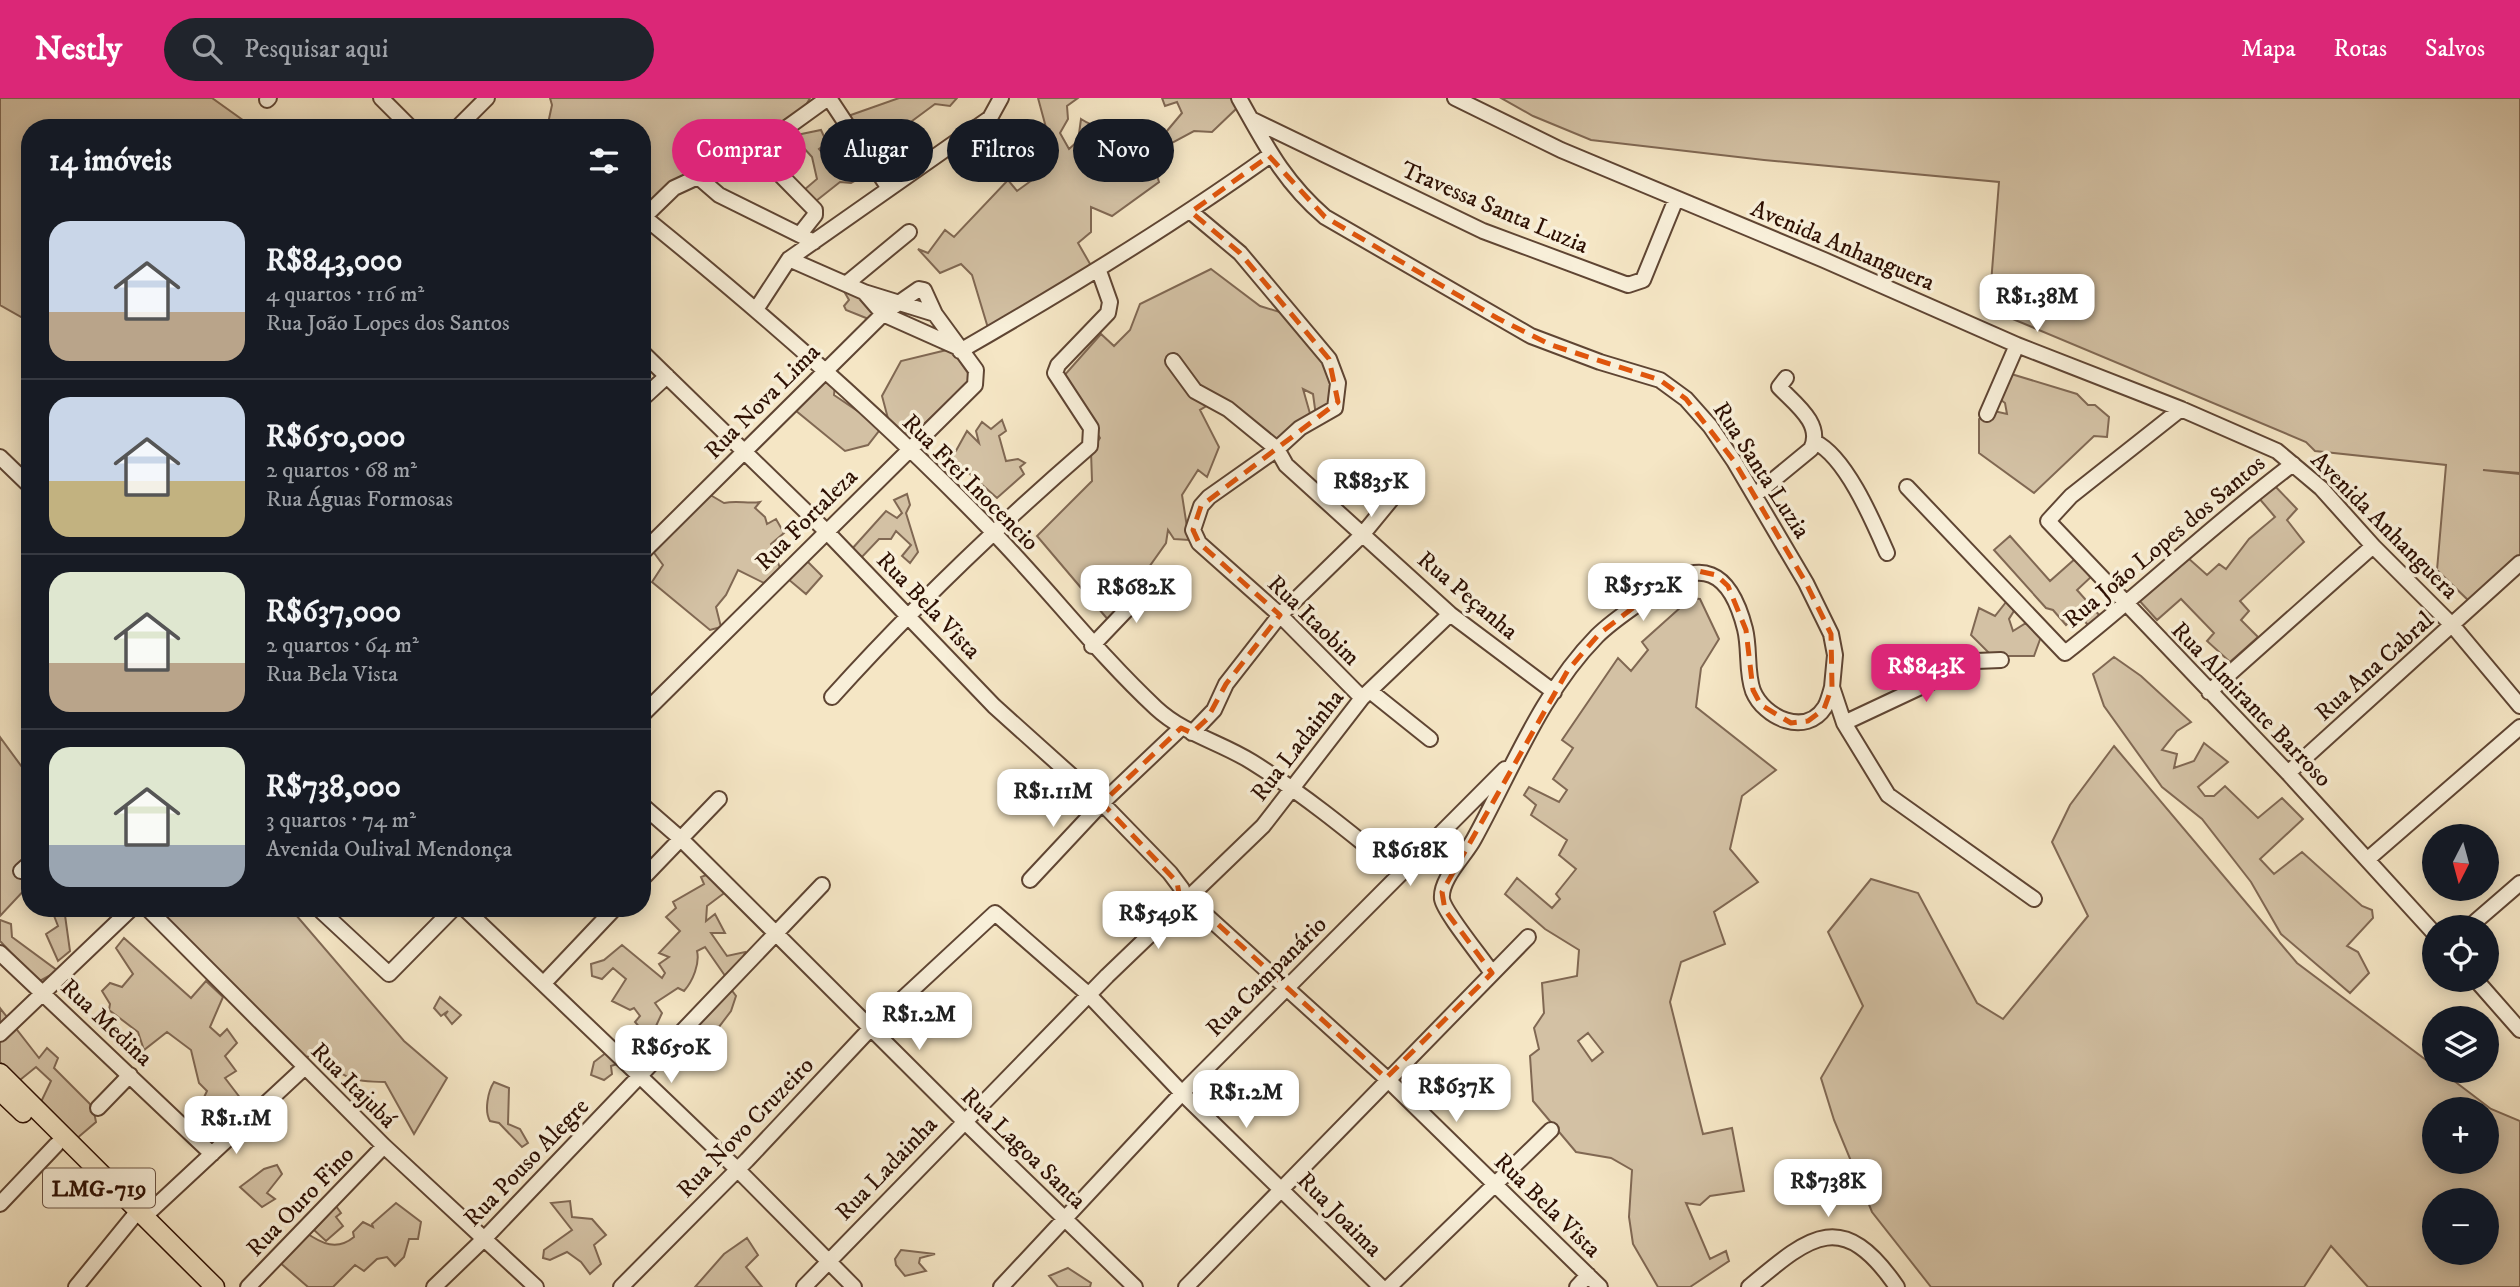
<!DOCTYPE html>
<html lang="pt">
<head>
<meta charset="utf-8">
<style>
  :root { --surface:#171b24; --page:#20242c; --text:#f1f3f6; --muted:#9ea1a6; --line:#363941; --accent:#db2777 }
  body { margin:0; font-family:"IM FELL DW Pica",serif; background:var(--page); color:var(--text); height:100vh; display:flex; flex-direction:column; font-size:26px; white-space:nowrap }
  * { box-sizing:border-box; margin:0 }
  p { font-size:23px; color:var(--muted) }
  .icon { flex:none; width:38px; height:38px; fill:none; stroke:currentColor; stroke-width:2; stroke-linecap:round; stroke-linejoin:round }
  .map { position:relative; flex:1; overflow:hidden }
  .details { position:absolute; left:21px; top:21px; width:630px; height:798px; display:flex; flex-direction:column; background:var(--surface); border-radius:28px; box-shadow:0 4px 18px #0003 }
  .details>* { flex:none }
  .top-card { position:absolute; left:672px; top:21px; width:665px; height:63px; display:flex; gap:14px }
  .needle { width:46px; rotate:186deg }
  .tools { position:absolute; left:2422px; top:726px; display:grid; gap:14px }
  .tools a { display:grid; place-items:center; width:77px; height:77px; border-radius:50%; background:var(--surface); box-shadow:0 4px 18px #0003; font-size:35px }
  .price { position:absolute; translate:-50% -60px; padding:0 16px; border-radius:14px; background:#fff; color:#222; font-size:23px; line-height:46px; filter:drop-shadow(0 2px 4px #0008) }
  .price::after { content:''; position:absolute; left:50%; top:42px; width:21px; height:16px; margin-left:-10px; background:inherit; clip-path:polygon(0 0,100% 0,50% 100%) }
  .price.selected { background:var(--accent); color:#fff }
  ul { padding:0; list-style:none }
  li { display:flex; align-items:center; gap:21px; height:175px; padding:0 28px }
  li+li { border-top:2px solid var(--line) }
  li span { display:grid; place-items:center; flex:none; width:196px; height:140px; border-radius:21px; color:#555 }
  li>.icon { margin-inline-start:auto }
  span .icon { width:84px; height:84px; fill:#fffc; stroke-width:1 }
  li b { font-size:30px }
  h2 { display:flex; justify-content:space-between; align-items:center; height:84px; padding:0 28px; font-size:30px }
  .chip { padding:0 24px; border-radius:32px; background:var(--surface); box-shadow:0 4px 18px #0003; font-size:24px; line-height:63px }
  .chip.selected { background:var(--accent); color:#fff }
  header { display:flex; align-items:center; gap:42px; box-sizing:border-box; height:98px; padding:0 35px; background:var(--accent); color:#fff }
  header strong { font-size:33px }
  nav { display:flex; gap:38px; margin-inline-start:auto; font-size:24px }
  .search { width:490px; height:63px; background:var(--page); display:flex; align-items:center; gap:18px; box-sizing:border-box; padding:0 24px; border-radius:38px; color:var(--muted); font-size:26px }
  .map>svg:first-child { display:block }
</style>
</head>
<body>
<header>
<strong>Nestly</strong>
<div class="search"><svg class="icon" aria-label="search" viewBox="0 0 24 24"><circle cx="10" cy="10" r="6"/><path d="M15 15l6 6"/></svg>Pesquisar aqui</div>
<nav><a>Mapa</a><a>Rotas</a><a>Salvos</a></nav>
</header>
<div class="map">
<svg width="2520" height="1189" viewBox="0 0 2520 1189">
  <rect width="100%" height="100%" fill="#f5e6c5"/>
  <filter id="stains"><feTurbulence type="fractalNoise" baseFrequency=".00286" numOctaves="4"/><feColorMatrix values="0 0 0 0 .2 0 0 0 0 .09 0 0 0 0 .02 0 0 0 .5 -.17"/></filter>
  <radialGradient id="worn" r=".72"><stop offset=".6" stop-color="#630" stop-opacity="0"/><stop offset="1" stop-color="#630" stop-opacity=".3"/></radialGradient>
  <path fill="#d3c1a4" stroke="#806853" stroke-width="2" fill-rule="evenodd" d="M0 0H212L254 30H30V224L0 207Z
    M550 0H810L805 9 642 110V30H547L552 7Z
    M899 0H957L950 8 935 6 908 26 914 40 883 77 877 63 896 49 880 25 857 28 848 18Z
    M1038 0H1078L1067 8 1068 21 1060 35 1069 51 1078 43 1081 21C1102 35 1125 30 1151 36L1142 54H1108L1106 64 1139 62 1153 65 1159 84 1112 118 1091 109V134L1078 145 1093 171 988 230 972 177 961 166 940 175 918 151 928 155 945 132 954 139 1008 82 1017 93 1046 72 1051 48Z
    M1162 0H1235L1236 11 1212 34 1194 33 1172 45 1161 40 1182 15 1177 4 1165 8Z
    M1501 0H2520V375L2483 372 2520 376V457L2470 504 2437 472 2446 367 2315 353 2306 344 1989 211 1999 84 1764 62 1591 42 1533 18Z
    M821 32 827 45 819 51 827 61 840 55 860 80 851 85 840 84 816 103 804 92 817 81 812 59 803 49 777 50V41Z
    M1211 171 1260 208 1286 216 1326 269 1334 295 1332 308 1316 318 1313 296 1303 291 1311 319 1276 346 1210 306 1200 312 1219 349 1207 379 1198 372 1182 397 1189 442 1174 441 1168 432 1166 445 1110 524 1037 438 1092 383 1091 353 1100 340 1062 280 1101 236 1114 248 1130 232 1140 206Z
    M852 192 879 216 865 229 866 220 846 212 844 208 849 202 845 195Z
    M951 251 972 281 907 342 890 328 882 298 901 263Z
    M821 275 835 287 834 297 859 314 862 311 882 329 868 347 845 353 795 312Z
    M2008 275 2077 296 2088 307H2095L2109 319 2107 339 2094 338 2034 395 1979 355V321L1994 313 2007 316 2005 305 1997 299Z
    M1002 322 1006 333 999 338 1006 363 1018 361 1025 365 1020 369 1024 376 997 400 952 360 967 333 979 345 976 333 982 324 991 331Z
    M2273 386 2297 411 2287 422 2304 444 2240 503 2249 513 2241 522 2258 539 2230 564 2207 543 2214 535 2181 501 2157 522 2137 500 2187 459 2207 477 2219 466 2226 471 2249 441 2275 419 2258 399Z
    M707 395 724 405C738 402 747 406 760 404L755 410 765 419 767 426 776 421 784 435 771 446 780 470 764 485 738 472 726 497 716 509 721 529 710 532 652 484 663 467 649 448Z
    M907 396 910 407 906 415 918 454 910 465 902 458 911 447 896 433 891 441H879L861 460 851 452 886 413 897 420 902 415 894 402Z
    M2010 438 2050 483 2076 460 2092 478 2077 492 2100 518 2089 528 2078 516 2066 527 2053 512 2046 510 1994 452Z
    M805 461 822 478 806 496 788 481Z
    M2010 499 2017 508 2009 521 2013 533 2026 525 2042 536 2034 558H1992L1971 537 1979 510 1995 518Z
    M1691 500 1700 501 1719 541 1701 570 1696 609 1776 672 1742 698 1730 751 1758 784 1714 814 1725 846 1681 864 1670 904 1703 1036 1732 1030 1744 1093 1710 1098 1700 1107 1686 1105 1710 1161 1726 1153 1729 1163 1690 1189H1658L1633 1146 1629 1119 1632 1072 1611 1060 1576 1054 1533 1003 1530 958 1539 951 1534 930 1544 915 1542 885 1577 878 1579 852 1545 831 1505 796 1517 780 1552 810 1560 801 1556 796 1576 771 1559 757 1567 742 1531 717 1536 707 1524 697 1529 689 1559 704 1567 692 1553 681 1573 650 1562 642 1618 560 1631 573 1648 552 1642 544ZM1588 935 1603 954 1592 963 1578 943Z
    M2114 559 2141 578 2191 624 2177 633 2162 652 2177 656 2174 670 2194 663 2204 645 2228 664 2198 689 2205 698H2214L2225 688 2258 720 2282 700 2303 721 2260 761 2274 776 2302 754 2362 808 2372 812 2373 820 2347 848 2358 854 2369 875 2350 895 2281 836 2251 784 2202 721 2162 689 2104 608 2093 576Z
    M0 639 30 680V721C16 737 24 768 29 787L0 818Z
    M2114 648 2297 865 2434 968V973H2441L2491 1011 2520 1023V1189H2368L2331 1148 2304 1189H1931L1872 1114 1834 1022 1821 980 1863 908 1828 834 1871 781 1918 795 1977 905 2003 921 2088 818 2052 744 2070 707ZM2434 1012H2487V1064H2434ZM2434 1102H2487V1155H2434Z
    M709 776 727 793 707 808 706 823 715 816 725 835H711L727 858 745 854 742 868 728 882 705 849 697 853C700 865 693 883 684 893L678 890 655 905 662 915 656 928 641 931 635 924 640 918 634 910 630 912 612 903 626 881 613 870 602 881 592 878 591 866 604 862 622 847 662 880 665 875 659 866 669 859 659 855 680 833 666 819 676 810 673 804 704 786 701 779Z
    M51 810H64L70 853 58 863 46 836 58 828Z
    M153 810H290L404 943 447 980 414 1036 385 984C344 984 343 978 314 951L303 965Z
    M0 822 11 826 12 839 58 873 38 884 0 843Z
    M124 840 191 900 206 883 223 899 210 929 220 938 227 931 237 945 225 958 236 973 225 980 251 1014 216 1044 198 1012 207 993 199 985 191 952 167 934 144 952 138 934 109 912 110 906 102 893 110 885 122 889 133 876 116 850Z
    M730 890 736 898 731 913 719 929 723 938 708 955 701 956 682 941Z
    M440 899 461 917 452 926 445 917 448 913 441 918 434 910Z
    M0 910 39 960 47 950 58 960 54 970 93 1009 96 1024 75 1042 40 1006 51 983 36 969 20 982 0 964Z
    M607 954 620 965 611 968 612 976 604 982 591 977 594 964Z
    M494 984 509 990 508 1026 520 1031 528 1045 522 1049 499 1025 490 1023C484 1013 488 993 494 984Z
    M277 1067 282 1076 267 1095 275 1101 262 1109 240 1089 264 1071Z
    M570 1103 572 1119 592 1121 606 1137 594 1147 601 1166 590 1176 581 1164 567 1154 550 1162 543 1160 544 1152 572 1132 551 1105Z
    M396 1105 421 1124 418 1141H409L404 1159 395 1168 387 1159 377 1161 364 1173 355 1167 333 1189H308L278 1163 305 1134C322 1146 337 1153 354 1139L353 1134 363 1124 373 1129 372 1126Z
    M336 1108 341 1115 336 1119 343 1128 326 1143 314 1132Z
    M747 1140 758 1157 746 1169 762 1189H695L724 1156Z
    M901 1152 935 1156 920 1160 919 1165 926 1173 905 1178 896 1167 895 1161Z
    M1068 1170 1091 1185 1090 1189H1058L1049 1178Z"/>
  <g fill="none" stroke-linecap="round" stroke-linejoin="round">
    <defs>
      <path id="minor" d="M381 0 411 30
        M829 0 888 89
        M1239 0C1265 46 1283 83 1325 119L1531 238 1600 264 1660 282 1686 301 1710 328 1734 363 1806 485 1831 536 1835 557 1832 589 1844 625 1888 697 2034 801
        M1455 0 1561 52 1824 162 2017 247 2181 311 2277 353 2321 390 2373 448 2453 528 2520 608
        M267 2 269 0
        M1253 22 1483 133 1628 187 1643 182 1676 101
        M457 30 487 0
        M756 52 815 112V117L800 136
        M697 78 719 97 814 144
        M1191 114 1240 155 1329 261 1338 285 1335 310 1300 330 1277 351 1209 399 1201 408 1193 432 1199 445 1280 517 1362 600
        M644 119C765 217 882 319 990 431 1047 489 1096 554 1156 610 1184 636 1220 644 1252 664 1305 697 1352 736 1400 775
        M642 121 674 90 756 52 828 0
        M789 161 864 194 883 216 957 249
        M846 186 909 134
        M864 194 935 216
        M757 210 789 161 990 20 1001 0
        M960 253C1066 192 1170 129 1269 58
        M642 254 826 433 994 608 1102 705 1170 775 1182 791 1181 807 1107 878 804 1189
        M1173 263 1195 293 1228 311 1277 351 1286 367 1450 516 1554 594
        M642 301 667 278
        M2181 311 2071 398 2048 423 2288 675 2434 835
        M1987 316 2017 247
        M1815 344C1846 359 1873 423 1887 455
        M0 359 30 388
        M1907 389 2065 555C2143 494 2214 425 2293 366
        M1755 397 1811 351C1824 326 1794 305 1779 289L1786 280
        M642 455 883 216 919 191 924 192 935 216 976 272 975 287 642 617
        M1092 548 1154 483
        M1370 593 1430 641
        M2209 594 2373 448
        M832 599C913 509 999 427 1090 348L1091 330 1055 275 1058 267 1108 215 1110 204 1099 173
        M1844 625 1976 563 2001 562
        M1192 635 1214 612 1226 586 1280 517 1362 437 1404 386
        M2288 675 2520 465
        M642 707 681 741 964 1023 1135 1189
        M2368 761 2520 629
        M21 773 30 765
        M642 781 719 701
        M1030 782 1102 705 1181 630
        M1188 801 1386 980 1600 1189
        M1181 807 1263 728 1362 600 1450 516
        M147 810 384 1048 536 1189
        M318 810 389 876 454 810
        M464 810 738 1072 854 1189
        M2468 830 2520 785
        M0 855 212 1056
        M1492 875C1482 860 1444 814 1442 801 1440 781 1465 758 1474 741 1512 672 1541 595 1597 538 1613 522 1634 509 1652 496 1701 458 1730 472 1745 531 1750 551 1746 574 1753 593 1764 620 1806 639 1825 609 1828 604 1830 596 1832 589
        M2476 882 2520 932
        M544 885 615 810
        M0 936 132 810
        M98 1010 130 977
        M0 1106 56 1047
        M144 1119 304 970
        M76 1189 138 1113
        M248 1189 384 1048
        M434 1189 485 1140 822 787
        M621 1189 747 1062 871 930 995 815 1089 897 1182 995 1381 1189
        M1001 1189 1182 995 1505 671
        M1186 1189 1528 839
        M1389 1189 1551 1032
        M1577 1189 1588 1177
        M1749 1189C1810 1138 1842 1109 1897 1189"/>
      <path id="major" d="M0 975 215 1189
        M0 993 23 1015"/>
    </defs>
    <use href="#minor" stroke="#5f4533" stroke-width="18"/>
    <use href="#major" stroke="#2d0f02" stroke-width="21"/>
    <use href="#minor" stroke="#f8efd9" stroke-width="14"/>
    <use href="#major" stroke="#f5e6c5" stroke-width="18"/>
  </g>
  <path fill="none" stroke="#df550c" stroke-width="5" stroke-dasharray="14 9" stroke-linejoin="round" d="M1269 58 1325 119 1497 220 1551 247 1660 282 1686 301 1734 363 1806 485 1831 536 1832 589 1824 611 1808 623 1791 625 1761 607 1753 592 1746 532 1728 488 1716 477 1698 473 1668 483 1599 536 1568 572 1442 794 1445 812 1492 875 1386 980 1199 809 1188 801 1181 807 1177 784 1102 705 1181 630 1192 635 1207 621 1226 586 1280 517 1199 445 1193 432 1201 408 1338 304 1329 261 1240 155 1191 114Z"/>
  <g text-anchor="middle" stroke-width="7" stroke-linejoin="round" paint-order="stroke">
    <rect fill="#f8efd9" stroke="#6a5242" stroke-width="2" x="43" y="1070.5" width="112" height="39" rx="5"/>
    <g font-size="23" font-weight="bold" fill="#2d0f02">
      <text x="99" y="1098">LMG-719</text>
    </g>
    <g font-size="24" fill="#2d0f02" stroke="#f8efd9">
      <text transform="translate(1495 109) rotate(23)" y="8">Travessa Santa Luzia</text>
      <text transform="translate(1843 147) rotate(23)" y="8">Avenida Anhanguera</text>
      <text transform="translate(762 303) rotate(-45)" y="8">Rua Nova Lima</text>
      <text transform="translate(1762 372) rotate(57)" y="8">Rua Santa Luzia</text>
      <text transform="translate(971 384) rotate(45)" y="8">Rua Frei Inocencio</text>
      <text transform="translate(806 421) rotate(-45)" y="8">Rua Fortaleza</text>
      <text transform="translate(2385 427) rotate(45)" y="8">Avenida Anhanguera</text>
      <text transform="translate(2164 443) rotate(-40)" y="8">Rua João Lopes dos Santos</text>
      <text transform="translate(1468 497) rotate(40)" y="8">Rua Peçanha</text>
      <text transform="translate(929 507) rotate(46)" y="8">Rua Bela Vista</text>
      <text transform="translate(1314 522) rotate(44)" y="8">Rua Itaobim</text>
      <text transform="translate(2374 568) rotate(-42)" y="8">Rua Ana Cabral</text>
      <text transform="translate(2252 606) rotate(46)" y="8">Rua Almirante Barroso</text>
      <text transform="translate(1297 647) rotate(-52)" y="8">Rua Ladainha</text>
      <text transform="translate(1266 878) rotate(-45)" y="8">Rua Campanário</text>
      <text transform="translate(107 924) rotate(43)" y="8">Rua Medina</text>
      <text transform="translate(354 987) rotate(45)" y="8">Rua Itajubá</text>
      <text transform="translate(745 1029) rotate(-46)" y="8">Rua Novo Cruzeiro</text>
      <text transform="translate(1024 1050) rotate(44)" y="8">Rua Lagoa Santa</text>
      <text transform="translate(526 1064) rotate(-46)" y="8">Rua Pouso Alegre</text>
      <text transform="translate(886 1070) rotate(-46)" y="8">Rua Ladainha</text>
      <text transform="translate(300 1103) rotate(-46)" y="8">Rua Ouro Fino</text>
      <text transform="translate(1548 1107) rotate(44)" y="8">Rua Bela Vista</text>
      <text transform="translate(1340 1116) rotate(45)" y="8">Rua Joaima</text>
    </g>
  </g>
  <rect width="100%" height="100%" filter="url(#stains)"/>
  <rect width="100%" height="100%" fill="url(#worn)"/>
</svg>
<div class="tools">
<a><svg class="needle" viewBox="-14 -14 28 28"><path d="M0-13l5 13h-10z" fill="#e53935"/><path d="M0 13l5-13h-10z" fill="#9ea1a6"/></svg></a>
<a><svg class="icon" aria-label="locate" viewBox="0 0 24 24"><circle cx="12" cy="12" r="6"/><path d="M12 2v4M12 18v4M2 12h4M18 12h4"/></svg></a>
<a><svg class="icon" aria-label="layers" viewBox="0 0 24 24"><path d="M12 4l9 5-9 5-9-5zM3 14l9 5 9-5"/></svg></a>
<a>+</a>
<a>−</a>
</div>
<b class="price" style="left:2037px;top:236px">R$1.38M</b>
<b class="price" style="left:1371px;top:421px">R$835K</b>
<b class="price" style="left:1643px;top:525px">R$552K</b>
<b class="price" style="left:1136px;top:527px">R$682K</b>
<b class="price selected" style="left:1926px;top:606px">R$843K</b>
<b class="price" style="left:1053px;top:731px">R$1.11M</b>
<b class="price" style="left:1410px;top:790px">R$618K</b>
<b class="price" style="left:1158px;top:853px">R$549K</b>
<b class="price" style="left:919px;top:954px">R$1.2M</b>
<b class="price" style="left:671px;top:987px">R$650K</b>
<b class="price" style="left:1456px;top:1026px">R$637K</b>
<b class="price" style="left:1246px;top:1032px">R$1.2M</b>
<b class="price" style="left:236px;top:1058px">R$1.1M</b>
<b class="price" style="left:1828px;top:1121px">R$738K</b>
<div class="top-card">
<a class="chip selected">Comprar</a>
<a class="chip">Alugar</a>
<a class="chip">Filtros</a>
<a class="chip">Novo</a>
</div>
<section class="details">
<h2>14 imóveis<svg class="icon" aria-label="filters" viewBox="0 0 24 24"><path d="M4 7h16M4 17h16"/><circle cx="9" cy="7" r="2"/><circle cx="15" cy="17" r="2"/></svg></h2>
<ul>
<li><span style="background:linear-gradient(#c9d6e8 65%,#b9a48a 0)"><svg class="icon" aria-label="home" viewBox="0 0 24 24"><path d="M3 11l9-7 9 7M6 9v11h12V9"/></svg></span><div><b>R$843,000</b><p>4 quartos · 116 m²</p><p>Rua João Lopes dos Santos</p></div></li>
<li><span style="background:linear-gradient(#c9d6e8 60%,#c2b280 0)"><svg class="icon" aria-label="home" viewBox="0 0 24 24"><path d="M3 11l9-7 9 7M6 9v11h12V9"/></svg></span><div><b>R$650,000</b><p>2 quartos · 68 m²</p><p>Rua Águas Formosas</p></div></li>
<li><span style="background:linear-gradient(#dfe7d0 65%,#b9a48a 0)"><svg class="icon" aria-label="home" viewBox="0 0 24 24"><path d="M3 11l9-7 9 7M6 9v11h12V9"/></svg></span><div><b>R$637,000</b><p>2 quartos · 64 m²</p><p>Rua Bela Vista</p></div></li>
<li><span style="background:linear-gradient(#dfe7d0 70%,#9aa5b1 0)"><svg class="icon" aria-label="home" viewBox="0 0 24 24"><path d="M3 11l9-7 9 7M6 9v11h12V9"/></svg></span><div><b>R$738,000</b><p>3 quartos · 74 m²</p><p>Avenida Oulival Mendonça</p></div></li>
</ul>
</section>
</div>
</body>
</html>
